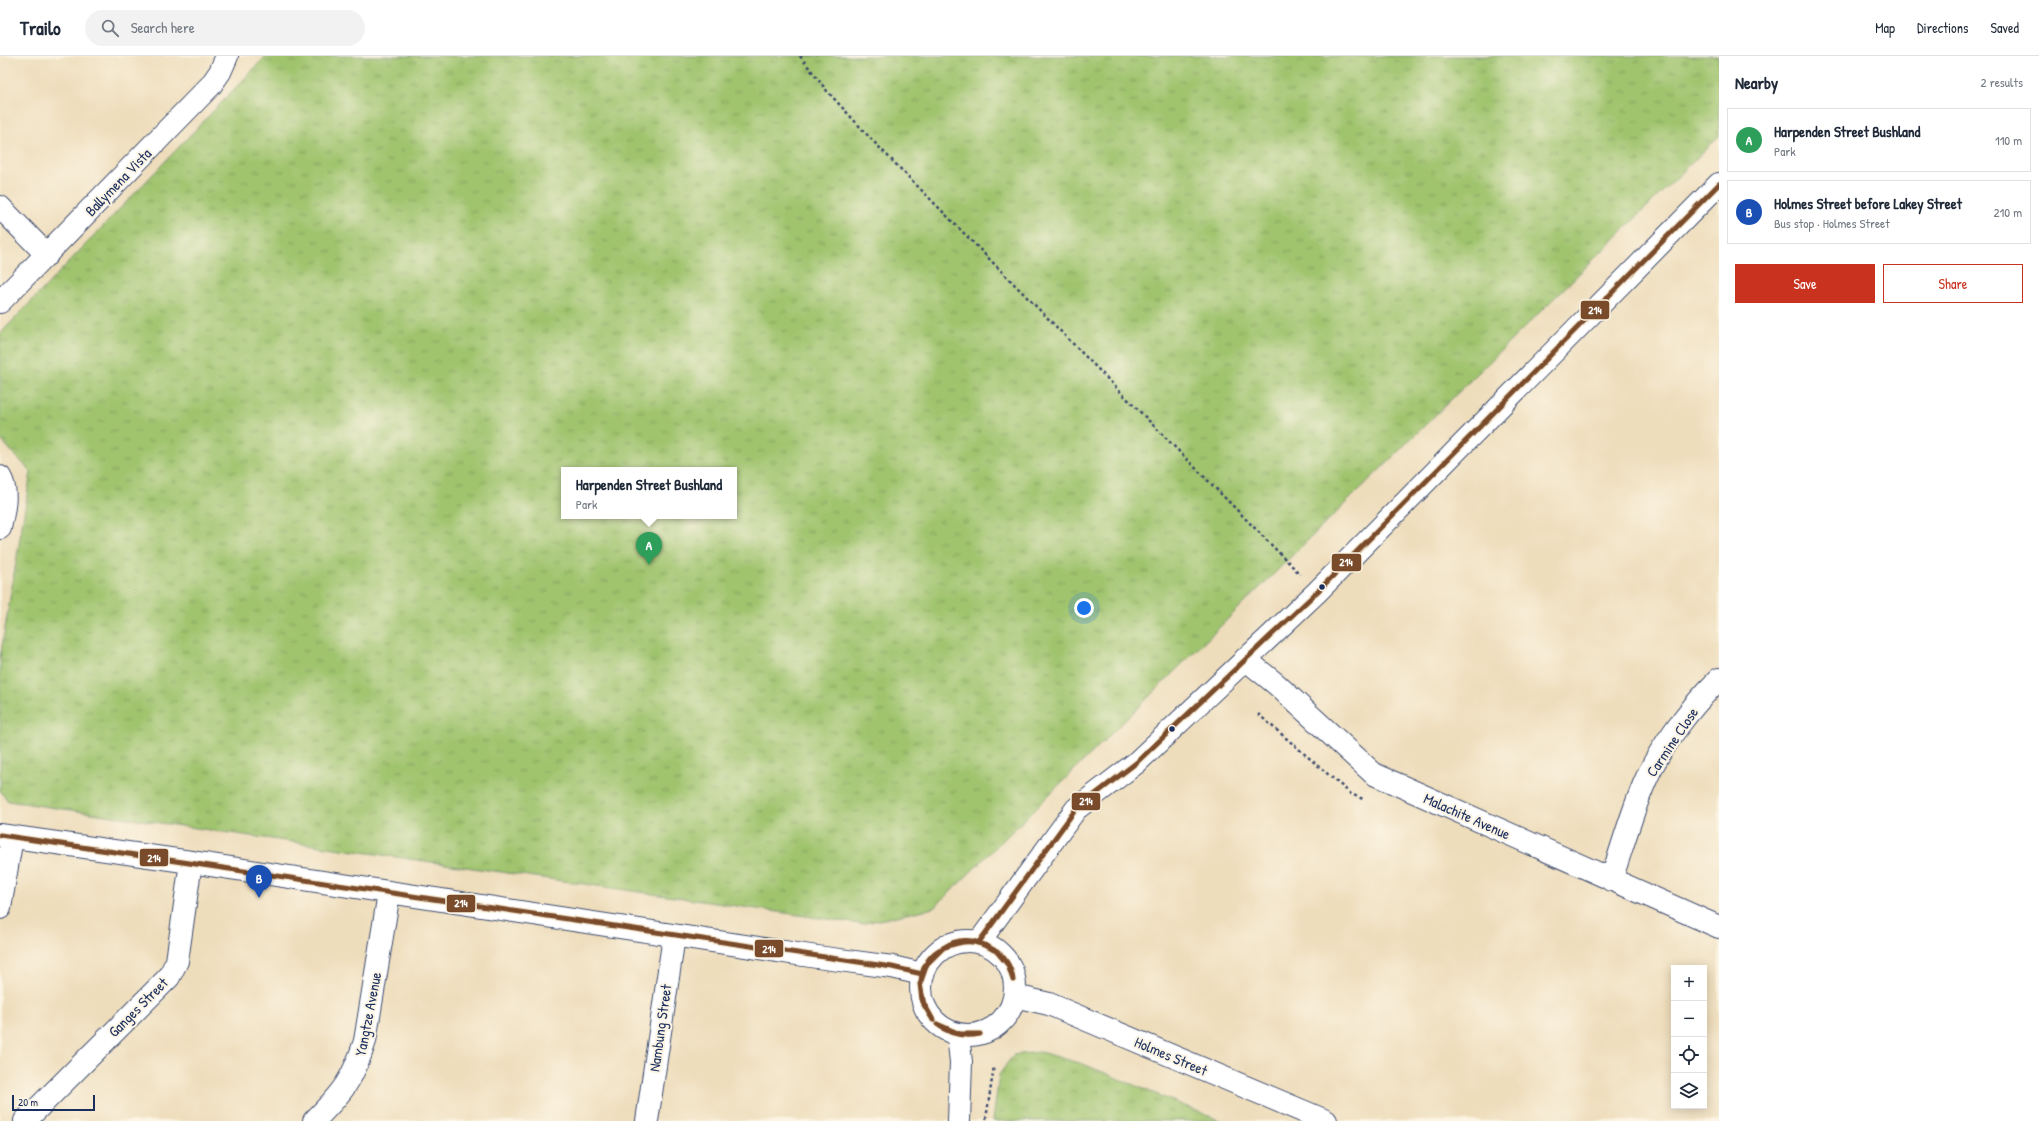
<!DOCTYPE html>
<html lang="en">
<head>
<meta charset="utf-8">
<style>
  :root { --surface:#fff; --page:#f2f2f3; --text:#1f2937; --muted:#747a83; --line:#e0e1e3; --accent:#c8321e }
  body { margin:0; font-family:"Patrick Hand",sans-serif; background:var(--page); color:var(--text) }
  .controls { position:absolute; right:12px; bottom:12px; display:grid; overflow:hidden; border-radius:0px; box-shadow:0 2px 10px #0003 }
  .controls button { width:36px; height:36px; display:grid; place-items:center; padding:0; border:0; border-bottom:1px solid var(--line); background:var(--surface); color:var(--text); font:20px sans-serif }
  .scale { position:absolute; left:12px; bottom:10px; width:83px; box-sizing:border-box; padding-left:4px; border:2px solid #1b2f5e; border-top:0; font-size:11px; line-height:14px; white-space:nowrap; color:#1b2f5e; -webkit-text-stroke:3px #fcf5e5; paint-order:stroke }
  .you { position:absolute; left:1084px; top:552px; width:14px; height:14px; margin:-10px; border:3px solid #fff; border-radius:50%; background:#1a73e8; box-shadow:0 0 0 6px #1a73e833 }
  .badge { display:grid; place-items:center; width:26px; height:26px; border-radius:50%; background:var(--accent); color:#fff; font-size:13px; font-weight:700 }
  .pin { position:absolute; translate:-50% -33px; filter:drop-shadow(0 1px 2px #0008) }
  .pin::after { content:''; position:absolute; top:21px; width:14px; height:12px; background:inherit; clip-path:polygon(0 0,100% 0,50% 100%) }
  .popup { position:absolute; left:561px; top:411px; width:176px; height:52px; box-sizing:border-box; display:grid; place-content:center; border-radius:0px; background:var(--surface); filter:drop-shadow(0 1px 3px #0005); font-size:13px; white-space:nowrap; color:var(--muted) }
  .popup b { font-size:15px; color:var(--text) }
  .popup::after { content:''; position:absolute; left:50%; top:100%; margin-left:-8px; border:8px solid transparent; border-top-color:var(--surface) }
  .list { margin:0; padding:0; list-style:none }
  h2 { display:flex; justify-content:space-between; align-items:center; height:52px; margin:0; padding:0 16px; font-size:17px }
  h2 small { font-size:13px; font-weight:400; color:var(--muted) }
  .list li { display:grid; grid-template-columns:26px 1fr auto; gap:12px; align-items:center; box-sizing:border-box; height:64px; margin:0 8px 8px; padding:0 8px; border:1px solid var(--line); border-radius:0px }
  .list b { display:block; font-size:15px; white-space:nowrap }
  .list p { margin:0; font-size:13px; white-space:nowrap; color:var(--muted) }
  .list em { font-size:13px; font-style:normal; color:var(--muted) }
  .actions { display:flex; gap:8px; padding:12px 16px }
  .actions a { flex:1; padding:9px 0; border:1px solid var(--accent); border-radius:0px; text-align:center; font-size:14px; color:var(--accent) }
  .actions .main { background:var(--accent); color:#fff }
  .icon { flex:none; width:22px; height:22px; fill:none; stroke:currentColor; stroke-width:2; stroke-linecap:round; stroke-linejoin:round }
  .map { position:relative; flex:none; width:1719px; height:1065px; overflow:hidden }
  header { display:flex; align-items:center; gap:24px; box-sizing:border-box; height:56px; padding:0 20px; background:var(--surface); border-bottom:1px solid var(--line) }
  header strong { font-size:19px }
  nav { display:flex; gap:22px; margin-inline-start:auto; font-size:14px }
  .search { width:280px; height:36px; background:var(--page); display:flex; align-items:center; gap:10px; box-sizing:border-box; padding:0 14px; border-radius:22px; color:var(--muted); font-size:15px }
  main { display:flex }
  aside { flex:1; background:var(--surface) }
  .map>svg:first-child { display:block }
</style>
</head>
<body>
<header>
<strong>Trailo</strong>
<div class="search"><svg class="icon" aria-label="search" viewBox="0 0 24 24"><circle cx="10" cy="10" r="6"/><path d="M15 15l6 6"/></svg>Search here</div>
<nav><a>Map</a><a>Directions</a><a>Saved</a></nav>
</header>
<main>
<div class="map">
<svg width="1719" height="1065" viewBox="0 0 1719 1065">
  <defs>
    <pattern id="park-tufts" width="24" height="20" patternUnits="userSpaceOnUse"><rect width="24" height="20" fill="#a0c46e"/><path d="M3 7l-1-3M5 7V3M7 7l1-3M15 17l-1-3M17 17v-4M19 17l1-3" fill="none" stroke="#82a05e"/></pattern>
  </defs>
  <rect width="100%" height="100%" fill="#fcf5e5"/>
  <filter id="ink" filterUnits="userSpaceOnUse"><feTurbulence type="fractalNoise" baseFrequency=".025" numOctaves="2"/><feDisplacementMap in="SourceGraphic" scale="8" xChannelSelector="R" yChannelSelector="G"/><feConvolveMatrix kernelMatrix="1 2 1 2 8 2 1 2 1" color-interpolation-filters="sRGB"/></filter>
  <filter id="wash" filterUnits="userSpaceOnUse"><feTurbulence type="fractalNoise" baseFrequency=".012" numOctaves="4" result="noise"/><feDisplacementMap in="SourceGraphic" scale="16" xChannelSelector="R" yChannelSelector="G"/><feGaussianBlur stdDeviation="0.9" result="paint"/><feColorMatrix in="noise" values="0 0 0 0 0 0 0 0 0 0 0 0 0 0 0 0 0 1.4 0 .05"/><feComposite in="paint" operator="in"/></filter>
  <g filter="url(#wash)">
    <rect width="100%" height="100%" fill="#edb"/>
    <path fill="url(#park-tufts)" stroke="#5e7a66" fill-rule="evenodd" d="M266,0H1719V80L934,852L861,868L8,745L0,735V602L31,416L0,383V278ZM564,414H734V460H564Z
      M1040,996L1083,1008L1221,1065H993L999,1019L1013,999Z"/>
  </g>
  <g filter="url(#ink)">
    <g fill="none" stroke-linecap="round" stroke-linejoin="round">
      <defs>
        <path id="minor" d="M0,151L47,199
          M0,246L211,29L220,16L227,0
          M0,421C9,435 3,457 0,472
          M1245,603L1276,628L1374,718L1719,871
          M1611,824C1622,792 1631,759 1644,728C1659,691 1691,651 1719,623
          M0,852L12,781
          M958,979L961,1006L959,1065
          M25,1065L169,921L177,905L191,806
          M314,1065C342,1037 353,1024 365,985L389,837
          M647,1065L674,880"/>
        <path id="tertiary" d="M979,886L1076,753L1136,707L1317,536L1719,128"/>
        <path id="secondary" d="M0,779L191,806L817,901L892,911L922,918
          M921 932a47 47 0 1 1 94 0a47 47 0 1 1-94 0Z
          M1015,940L1049,948L1326,1065"/>
      </defs>
      <use href="#minor" stroke="#3b496c" stroke-width="24"/>
      <use href="#tertiary" stroke="#3b496c" stroke-width="24"/>
      <use href="#secondary" stroke="#3b496c" stroke-width="24"/>
      <path stroke="#3b496c" stroke-width="2.5" stroke-dasharray="3 3" stroke-linecap="butt" d="M800,0L827,35L873,85L1300,518
        M1258,658L1351,738L1363,743
        M986,1063L994,1010"/>
      <use href="#minor" stroke="#fff" stroke-width="22"/>
      <use href="#tertiary" stroke="#fff" stroke-width="22"/>
      <use href="#secondary" stroke="#fff" stroke-width="22"/>
      <defs>
        <path id="bus-1" d="M0,779L892,911L922,918
          M979,886L1076,753L1136,707L1317,536L1719,128
          M943,892C960,880 978,884 994,894
          M943,892C964,884 974,883 994,894
          M997,896C1006,902 1012,913 1013,924
          M997,896L1008,909L1013,924
          M921,925C922,911 930,897 943,892
          M921,925L927,908L943,892
          M920,928L924,949L933,964
          M920,928L922,944L933,964
          M937,968L960,978H980
          M937,968C949,978 964,981 980,978"/>
      </defs>
      <use href="#bus-1" stroke="#fcf5e5" stroke-width="8"/>
      <use href="#bus-1" stroke="#7a4b2a" stroke-width="5"/>
    </g>
  </g>
  <g fill="#1b2f5e" stroke="#fcf5e5" stroke-width="1.5">
    <circle cx="1322" cy="531" r="3.5"/>
    <circle cx="1172" cy="673" r="3.5"/>
  </g>
  <g text-anchor="middle" dominant-baseline="central" stroke-width="4" stroke-linejoin="round" paint-order="stroke">
    <g font-size="15" fill="#1b2f5e" stroke="#fcf5e5">
      <text transform="translate(118 126) rotate(-46)">Ballymena Vista</text>
      <text transform="translate(1672 686) rotate(-56)">Carmine Close</text>
      <text transform="translate(1467 760) rotate(24)">Malachite Avenue</text>
      <text transform="translate(138 951) rotate(-45)">Ganges Street</text>
      <text transform="translate(368 958) rotate(-79)">Yangtze Avenue</text>
      <text transform="translate(660 972) rotate(-82)">Nambung Street</text>
      <text transform="translate(1171 1000) rotate(23)">Holmes Street</text>
    </g>
  </g>
  <g stroke="#fcf5e5" stroke-width="1.5">
    <rect x="1580" y="244" width="30" height="20" rx="4" fill="#7a4b2a"/>
    <rect x="1331" y="497" width="31" height="19" rx="4" fill="#7a4b2a"/>
    <rect x="1071" y="736" width="30" height="19" rx="4" fill="#7a4b2a"/>
    <rect x="139" y="792" width="30" height="19" rx="4" fill="#7a4b2a"/>
    <rect x="446" y="838" width="30" height="19" rx="4" fill="#7a4b2a"/>
    <rect x="754" y="883" width="30" height="19" rx="4" fill="#7a4b2a"/>
  </g>
  <g font-size="11" text-anchor="middle" font-weight="bold" fill="#fff">
    <text x="1595" y="258">214</text>
    <text x="1346" y="510">214</text>
    <text x="1086" y="749">214</text>
    <text x="154" y="806">214</text>
    <text x="461" y="851">214</text>
    <text x="769" y="897">214</text>
  </g>
</svg>
<div class="controls">
<button>+</button>
<button>−</button>
<button><svg class="icon" aria-label="locate" viewBox="0 0 24 24"><circle cx="12" cy="12" r="6"/><path d="M12 2v4M12 18v4M2 12h4M18 12h4"/></svg></button>
<button><svg class="icon" aria-label="layers" viewBox="0 0 24 24"><path d="M12 4l9 5-9 5-9-5zM3 14l9 5 9-5"/></svg></button>
</div>
<div class="scale">20 m</div>
<div class="you"></div>
<div class="pin badge" style="left:649px;top:509px;background:#2e9e5b">A</div>
<div class="popup"><b>Harpenden Street Bushland</b>Park</div>
<div class="pin badge" style="left:259px;top:842px;background:#1a4fb4">B</div>
</div>
<aside>
<h2>Nearby<small>2 results</small></h2>
<ul class="list">
<li><span class="badge" style="background:#2e9e5b">A</span><div><b>Harpenden Street Bushland</b><p>Park</p></div><em>110 m</em></li>
<li><span class="badge" style="background:#1a4fb4">B</span><div><b>Holmes Street before Lakey Street</b><p>Bus stop · Holmes Street</p></div><em>210 m</em></li>
</ul>
<div class="actions"><a class="main">Save</a><a>Share</a></div>
</aside>
</main>
</body>
</html>
